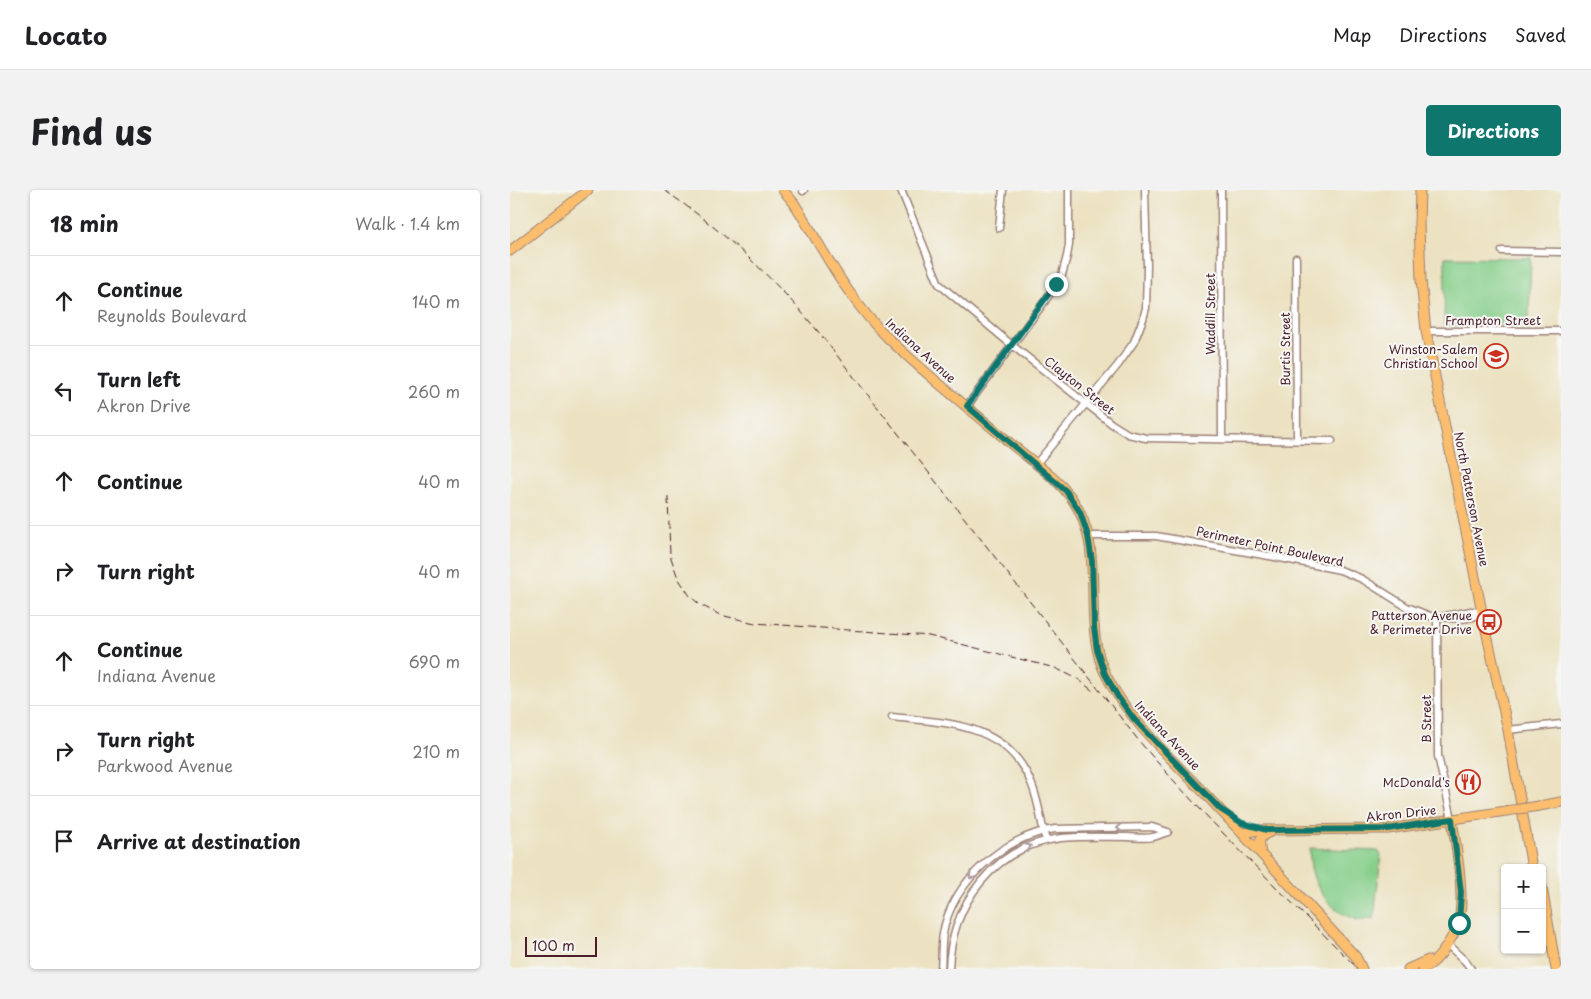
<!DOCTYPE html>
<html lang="en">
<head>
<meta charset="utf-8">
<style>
  :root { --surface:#fff; --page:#f2f2f2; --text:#202124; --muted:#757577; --line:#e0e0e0; --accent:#0f766e }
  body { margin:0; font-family:"Playpen Sans",sans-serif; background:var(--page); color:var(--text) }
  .controls { position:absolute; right:15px; bottom:15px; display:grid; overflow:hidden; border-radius:5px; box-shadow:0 1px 4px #0004 }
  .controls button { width:45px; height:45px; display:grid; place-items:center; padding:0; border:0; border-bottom:1px solid var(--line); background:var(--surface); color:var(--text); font:25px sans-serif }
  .scale { position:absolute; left:15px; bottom:12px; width:72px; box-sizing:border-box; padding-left:5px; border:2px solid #4a1f2b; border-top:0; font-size:14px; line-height:18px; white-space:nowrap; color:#4a1f2b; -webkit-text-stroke:4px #f6f6f2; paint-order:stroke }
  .stop { position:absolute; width:15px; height:15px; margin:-11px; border:4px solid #0f766e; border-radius:50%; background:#fff }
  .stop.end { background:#0f766e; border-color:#fff; box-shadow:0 1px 5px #0008 }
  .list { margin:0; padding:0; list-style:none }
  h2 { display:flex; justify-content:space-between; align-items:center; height:65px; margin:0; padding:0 20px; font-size:21px }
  h2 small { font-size:16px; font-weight:400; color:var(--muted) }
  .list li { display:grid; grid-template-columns:32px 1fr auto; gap:15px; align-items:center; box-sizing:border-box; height:90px; padding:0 20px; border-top:1px solid var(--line) }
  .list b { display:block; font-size:19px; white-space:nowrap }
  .list p { margin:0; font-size:16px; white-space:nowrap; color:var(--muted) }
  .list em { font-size:16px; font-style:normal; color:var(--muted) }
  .icon { flex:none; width:28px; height:28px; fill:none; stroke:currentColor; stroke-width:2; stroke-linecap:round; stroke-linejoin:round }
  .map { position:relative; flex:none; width:1051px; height:779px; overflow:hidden; border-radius:5px }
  header { display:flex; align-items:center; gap:30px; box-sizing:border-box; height:70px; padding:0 25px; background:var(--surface); border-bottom:1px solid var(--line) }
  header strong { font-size:24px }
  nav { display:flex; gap:28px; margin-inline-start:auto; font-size:18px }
  .intro { display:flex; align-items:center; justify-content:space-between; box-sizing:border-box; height:120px; padding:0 30px }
  h1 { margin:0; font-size:35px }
  .button { padding:12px 22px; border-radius:5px; background:var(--accent); color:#fff; font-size:18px; font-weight:700 }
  main { display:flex; gap:30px; padding:0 30px }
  aside { flex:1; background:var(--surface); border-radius:5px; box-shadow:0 1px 4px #0004 }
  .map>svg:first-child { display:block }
</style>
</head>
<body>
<header>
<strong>Locato</strong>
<nav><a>Map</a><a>Directions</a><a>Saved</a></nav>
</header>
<div class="intro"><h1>Find us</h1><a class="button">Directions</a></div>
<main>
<aside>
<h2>18 min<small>Walk · 1.4 km</small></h2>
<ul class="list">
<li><svg class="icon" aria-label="ahead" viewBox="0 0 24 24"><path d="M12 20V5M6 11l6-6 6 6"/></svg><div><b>Continue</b><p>Reynolds Boulevard</p></div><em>140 m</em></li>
<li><svg class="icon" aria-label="left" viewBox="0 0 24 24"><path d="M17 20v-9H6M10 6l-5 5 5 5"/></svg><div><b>Turn left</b><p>Akron Drive</p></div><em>260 m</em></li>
<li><svg class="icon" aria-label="ahead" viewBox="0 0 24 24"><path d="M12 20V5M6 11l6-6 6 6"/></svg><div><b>Continue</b></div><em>40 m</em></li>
<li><svg class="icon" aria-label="right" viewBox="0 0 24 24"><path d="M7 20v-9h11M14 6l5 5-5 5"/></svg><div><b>Turn right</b></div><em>40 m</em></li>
<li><svg class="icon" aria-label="ahead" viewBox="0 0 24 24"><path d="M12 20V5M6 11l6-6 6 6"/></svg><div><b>Continue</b><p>Indiana Avenue</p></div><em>690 m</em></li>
<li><svg class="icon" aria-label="right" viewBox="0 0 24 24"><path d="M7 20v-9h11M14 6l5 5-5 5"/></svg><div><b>Turn right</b><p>Parkwood Avenue</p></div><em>210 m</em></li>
<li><svg class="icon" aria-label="arrive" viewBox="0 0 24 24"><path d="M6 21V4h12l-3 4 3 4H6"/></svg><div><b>Arrive at destination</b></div></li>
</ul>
</aside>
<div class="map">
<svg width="1051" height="779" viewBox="0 0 1051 779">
  <rect width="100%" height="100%" fill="#f6f6f2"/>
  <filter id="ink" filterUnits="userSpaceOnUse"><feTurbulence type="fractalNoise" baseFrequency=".02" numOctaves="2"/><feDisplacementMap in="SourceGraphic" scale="10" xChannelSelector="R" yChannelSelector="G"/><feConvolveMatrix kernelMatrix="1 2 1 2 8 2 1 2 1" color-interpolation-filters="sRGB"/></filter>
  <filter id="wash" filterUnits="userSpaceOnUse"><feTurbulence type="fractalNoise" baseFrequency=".0096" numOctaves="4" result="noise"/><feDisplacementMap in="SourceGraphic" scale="20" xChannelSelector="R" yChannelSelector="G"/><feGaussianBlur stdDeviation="1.12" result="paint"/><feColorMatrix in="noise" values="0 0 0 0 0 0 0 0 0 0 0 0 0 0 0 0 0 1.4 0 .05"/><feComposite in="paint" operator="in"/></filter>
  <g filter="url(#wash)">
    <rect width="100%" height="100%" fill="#ece2c1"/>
    <path fill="#87cf8b" stroke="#68775b" d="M935,67L1021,68L1019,127L1010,134L934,135Z
      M800,658L868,661L871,665L864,728C859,729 853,731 848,730C817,722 797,689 800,658Z"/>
  </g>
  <g filter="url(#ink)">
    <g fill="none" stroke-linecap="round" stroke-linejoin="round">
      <defs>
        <path id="minor" d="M391,0L429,94L503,156L602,234L618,244L636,248L822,251
          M711,0L712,248
          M293,1L294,0
          M489,38L493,0
          M992,61L1051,62
          M786,68L787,249
          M916,141H1051
          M457,216L535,111L552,85L557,66L559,55V0
          M526,274L608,175L624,152L633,129L636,118L637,76L635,0
          M578,346H646L765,367L830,380L852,389L897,417L920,426L951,429L963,427L972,422
          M931,427L961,421L972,422
          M927,428L928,566L942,629
          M382,527C438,533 498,533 522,595C529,612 531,633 536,651
          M998,540L1051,534
          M938,755L955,771L961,779
          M431,779C432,768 431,755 433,744C441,693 494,646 545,639L642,637L658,642
          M439,779C441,714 484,656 551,648C573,646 595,647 617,647C625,647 635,649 643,647C648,646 653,643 658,642"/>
        <path id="major" d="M273,0L284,13C313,59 338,110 378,148C416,185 459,218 500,253C518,268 540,283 555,300C603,354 567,431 597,487C620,532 662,569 697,606C747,659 796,713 846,767L852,779
          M910,0L909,34L911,90L916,141L972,422L998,540L1022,678
          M0,61L78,0
          M1029,616L1051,612
          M732,643L749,640L878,639L996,621
          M751,663C748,649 749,647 762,641
          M1032,697L1046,779
          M898,779L918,770
          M913,779C924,774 931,765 937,755C941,748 946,742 948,734C956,707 946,658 942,629"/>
      </defs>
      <use href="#minor" stroke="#9b8076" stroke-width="9"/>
      <use href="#major" stroke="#9b8076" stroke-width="11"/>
      <use href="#minor" stroke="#fff" stroke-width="6"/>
      <use href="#major" stroke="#fbbe6e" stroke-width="9"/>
      <path stroke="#4a1f2b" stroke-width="1" stroke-dasharray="8 4" stroke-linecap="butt" d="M154,0C214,41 265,89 311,145L629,551C697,631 774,704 848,779
        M158,307L160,365L168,388L180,406L189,414L210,425L245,433L419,446L545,478L568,489L583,501"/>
      <defs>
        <path id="major-bridge" d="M996,621L1029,616"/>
      </defs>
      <use href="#major-bridge" stroke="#9b8076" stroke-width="11" stroke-linecap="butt"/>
      <use href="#major-bridge" stroke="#fbbe6e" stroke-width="9"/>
    </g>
    <defs><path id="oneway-chevron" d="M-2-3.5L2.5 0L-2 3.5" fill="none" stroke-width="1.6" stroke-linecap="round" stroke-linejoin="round" transform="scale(1.25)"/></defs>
    <g stroke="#ae9aa0">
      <use href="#oneway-chevron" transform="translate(610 638) rotate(179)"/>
      <use href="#oneway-chevron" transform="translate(518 657) rotate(-22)"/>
      <use href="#oneway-chevron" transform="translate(462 686) rotate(130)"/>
    </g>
  </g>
  <g fill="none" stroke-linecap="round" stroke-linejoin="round" filter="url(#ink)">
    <path stroke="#0f766e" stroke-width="6" d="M546,94L457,216L556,301L570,322L578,346L582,371L584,437L587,460L595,484L608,507L624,529L710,619L732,633L757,640L878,639L942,629L951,702L949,733"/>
  </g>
  <defs>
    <symbol id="school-ring" viewBox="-11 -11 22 22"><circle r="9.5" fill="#f6f6f2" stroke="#c8321e" stroke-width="1.5"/><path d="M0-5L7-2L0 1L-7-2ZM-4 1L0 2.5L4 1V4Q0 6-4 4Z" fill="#c8321e"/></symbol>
    <symbol id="bus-ring" viewBox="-11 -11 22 22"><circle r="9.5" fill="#f6f6f2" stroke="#c8321e" stroke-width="1.5"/><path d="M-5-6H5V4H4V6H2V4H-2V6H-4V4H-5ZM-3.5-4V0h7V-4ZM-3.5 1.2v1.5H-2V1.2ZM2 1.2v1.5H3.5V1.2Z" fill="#c8321e"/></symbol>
    <symbol id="restaurant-ring" viewBox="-11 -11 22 22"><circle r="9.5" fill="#f6f6f2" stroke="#c8321e" stroke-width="1.5"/><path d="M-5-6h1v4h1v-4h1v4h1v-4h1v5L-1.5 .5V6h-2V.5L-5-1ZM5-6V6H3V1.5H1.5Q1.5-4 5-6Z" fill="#c8321e"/></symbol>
  </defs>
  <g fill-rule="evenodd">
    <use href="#school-ring" x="972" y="152" width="28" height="28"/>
    <use href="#bus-ring" x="965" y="418" width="28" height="28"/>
    <use href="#restaurant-ring" x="944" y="578" width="28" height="28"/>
  </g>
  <g text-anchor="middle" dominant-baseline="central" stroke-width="4" stroke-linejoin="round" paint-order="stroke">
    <g font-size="12" fill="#4a1f2b" stroke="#f6f6f2">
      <text transform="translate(700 124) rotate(-90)">Waddill Street</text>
      <text x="983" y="130">Frampton Street</text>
      <text transform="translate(775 159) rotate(-90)">Burtis Street</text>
      <text transform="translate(411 160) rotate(42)">Indiana Avenue</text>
      <text transform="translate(570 195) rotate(38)">Clayton Street</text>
      <text transform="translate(962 309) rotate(79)">North Patterson Avenue</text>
      <text transform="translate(760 356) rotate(12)">Perimeter Point Boulevard</text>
      <text transform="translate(916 529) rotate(-90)">B Street</text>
      <text transform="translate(658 545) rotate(47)">Indiana Avenue</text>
      <text transform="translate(891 623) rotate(-6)">Akron Drive</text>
    </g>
    <g font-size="12" fill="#4a1f2b" stroke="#f6f6f2" text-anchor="end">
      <text x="968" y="159">Winston-Salem<tspan x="968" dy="14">Christian School</tspan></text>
      <text x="962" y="425">Patterson Avenue<tspan x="962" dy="14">&amp; Perimeter Drive</tspan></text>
      <text x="940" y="592">McDonald's</text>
    </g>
  </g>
</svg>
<div class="controls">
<button>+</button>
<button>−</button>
</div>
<div class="scale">100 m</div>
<div class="stop" style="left:949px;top:733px"></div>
<div class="stop end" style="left:546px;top:94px"></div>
</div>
</main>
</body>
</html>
